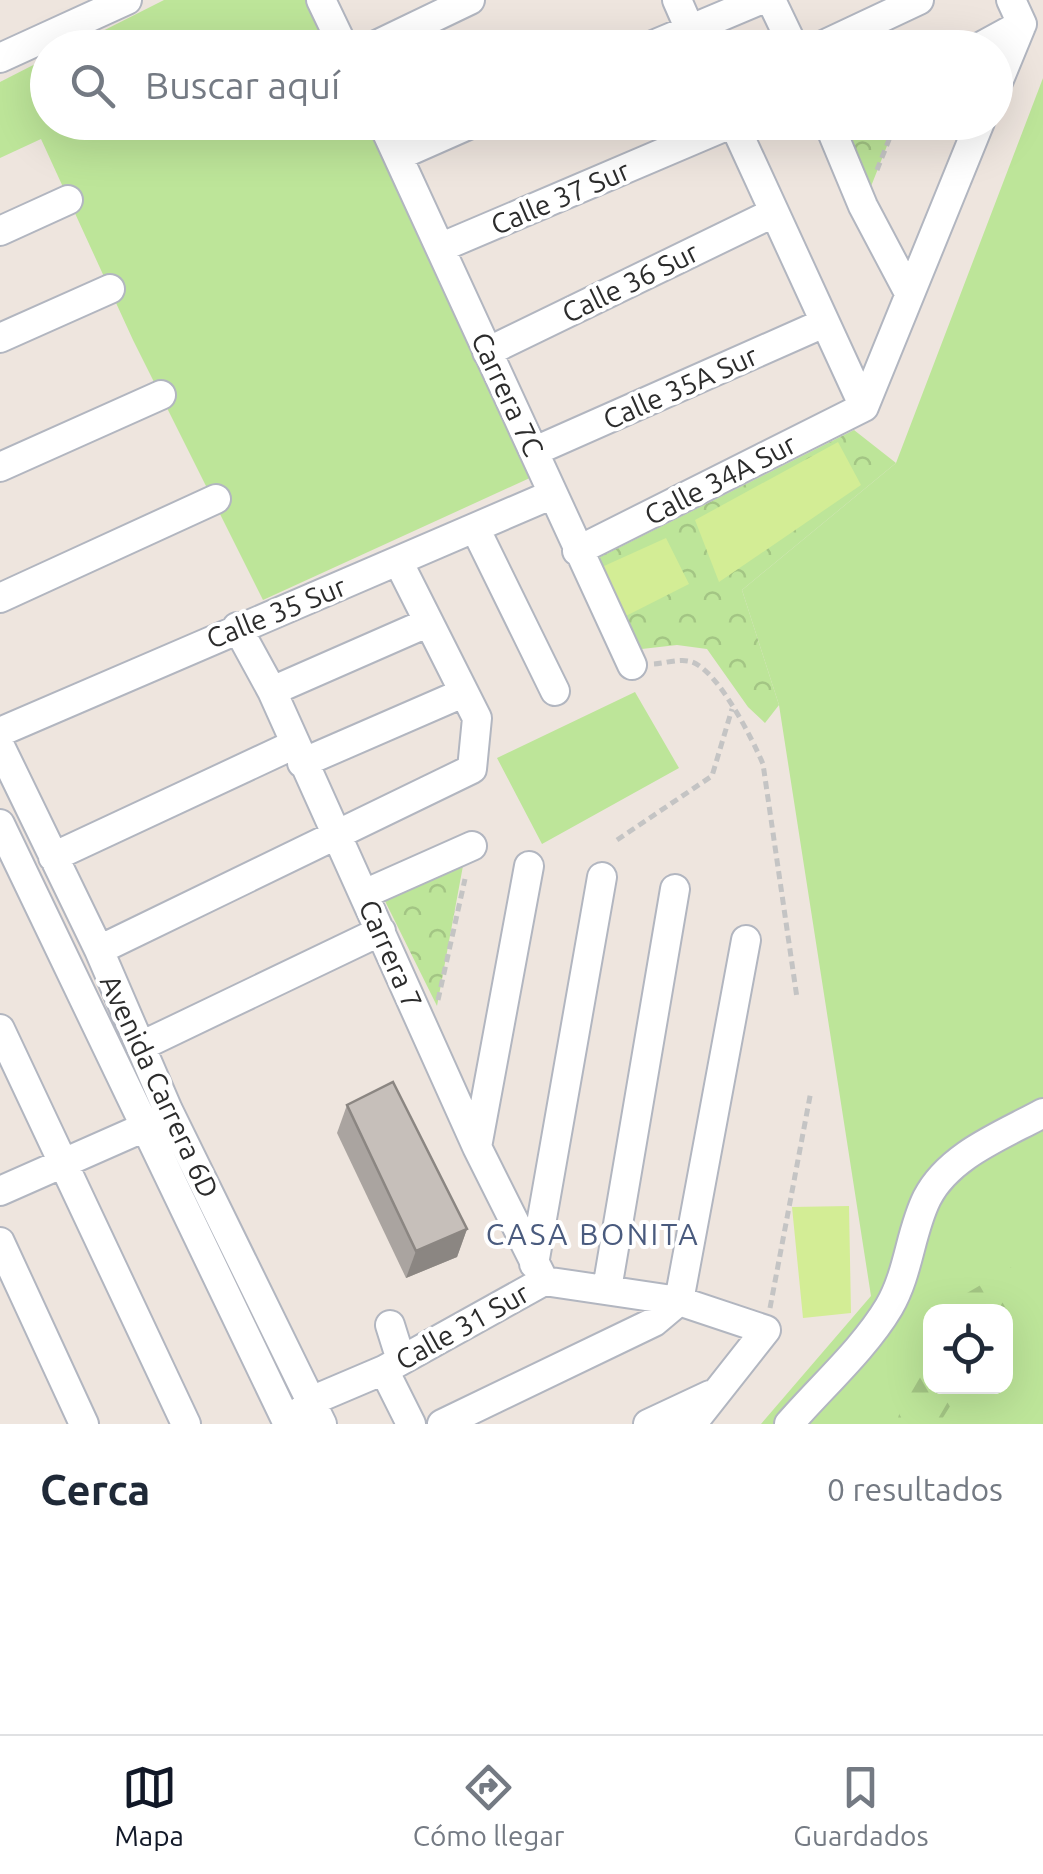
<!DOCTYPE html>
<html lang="es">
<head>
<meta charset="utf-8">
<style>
  :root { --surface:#fff; --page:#f2f2f3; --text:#1f2937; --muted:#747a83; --line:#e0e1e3; --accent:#111827 }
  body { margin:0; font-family:Ubuntu,sans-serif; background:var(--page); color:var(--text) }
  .controls { position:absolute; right:30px; bottom:30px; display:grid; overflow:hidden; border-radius:20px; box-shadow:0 10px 40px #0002 }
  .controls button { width:90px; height:90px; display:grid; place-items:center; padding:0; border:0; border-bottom:2px solid var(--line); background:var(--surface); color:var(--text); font:50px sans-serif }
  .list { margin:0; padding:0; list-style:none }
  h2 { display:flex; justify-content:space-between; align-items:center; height:130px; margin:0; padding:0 40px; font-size:42px }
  h2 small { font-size:32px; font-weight:400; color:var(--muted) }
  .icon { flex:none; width:55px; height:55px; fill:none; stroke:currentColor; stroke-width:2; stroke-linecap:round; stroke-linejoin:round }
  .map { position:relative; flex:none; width:1043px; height:1424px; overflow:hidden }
  .search { position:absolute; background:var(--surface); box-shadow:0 10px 40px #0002; left:30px; right:30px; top:30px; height:110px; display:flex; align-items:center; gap:25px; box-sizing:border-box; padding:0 35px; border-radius:55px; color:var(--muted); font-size:38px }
  .sheet { height:310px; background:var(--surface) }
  nav { display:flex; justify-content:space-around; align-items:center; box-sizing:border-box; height:140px; border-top:2px solid var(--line); background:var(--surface); font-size:28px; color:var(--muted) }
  nav a { display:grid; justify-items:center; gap:5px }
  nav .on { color:var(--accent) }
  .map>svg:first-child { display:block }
</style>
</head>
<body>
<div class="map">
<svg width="1043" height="1424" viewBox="0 0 1043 1424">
  <defs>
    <pattern id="forest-firs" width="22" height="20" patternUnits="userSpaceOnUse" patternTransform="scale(2.5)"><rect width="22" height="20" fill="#bde599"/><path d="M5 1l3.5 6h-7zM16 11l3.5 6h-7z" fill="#a3c584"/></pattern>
    <pattern id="park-crowns" width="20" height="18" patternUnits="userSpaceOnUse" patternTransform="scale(2.5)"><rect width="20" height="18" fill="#bde599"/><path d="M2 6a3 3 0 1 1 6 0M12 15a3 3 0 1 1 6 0" fill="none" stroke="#a3c584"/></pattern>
  </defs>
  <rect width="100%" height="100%" fill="#eee5de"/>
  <path fill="#bde599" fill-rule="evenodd" d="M164,0H311L334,48H69Z
    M47,58L48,122L368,123L532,477L263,600L133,340L41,139L0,158V82Z
    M1043,78V1424H761L871,1296L779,705L742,590L896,463ZM930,1312H1006V1386H930Z
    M635,692L679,768L542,844L497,758Z"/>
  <path fill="url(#forest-firs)" d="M1020,1262L1006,1339V1312L958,1311L967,1293Z
    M930,1356V1386L962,1387L939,1424H896L908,1387Z"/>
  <path fill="url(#park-crowns)" d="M849,123H896L868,194L841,126Z
    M854,430L896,463L742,590L779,705L765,723L748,707L707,649L677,645L633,650L594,560Z
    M465,855L437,1006L381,893Z"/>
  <path fill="#d3ed95" d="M838,442L861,485L719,582L695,520Z
    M666,538L689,584L620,619L593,571Z
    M849,1206L851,1313L803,1318L792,1207Z"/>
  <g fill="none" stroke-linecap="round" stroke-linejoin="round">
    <defs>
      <path id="minor" d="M321,0L344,48
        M677,0L698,48
        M771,0L794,48
        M1011,0L1022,24
        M370,48L470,0
        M646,48L760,0
        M817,48L919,0
        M978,48L1022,24
        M0,58L127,0
        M996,87L1022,24
        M382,122L632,665
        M733,122L864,407
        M828,122L863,206L909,293
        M398,156L475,122
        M0,231L68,200
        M442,247L733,123
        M0,338L110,289
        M487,352L773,213
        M864,407L980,122
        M535,451L824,323
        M0,467L161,395
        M475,528L555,691
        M577,551L864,407
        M0,598L216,499
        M237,627L272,691L477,1147L544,1281
        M272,691L427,623
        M0,732L553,494
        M0,746L99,950L168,1110L322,1424
        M302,763L463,693
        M0,824L288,1424
        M53,857L293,745
        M364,894L472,846
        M99,950L472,769L477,718L399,563
        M0,1029L186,1424
        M141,1046L381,931
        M477,1147L529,866
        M0,1191L145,1127
        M0,1242L84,1424
        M534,1264L602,877
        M607,1289L675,889
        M390,1325L401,1360
        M384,1370L411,1424
        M300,1412L311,1401L384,1370L544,1281L679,1301L766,1330L692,1424
        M442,1424L654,1322L679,1301L746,940
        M648,1424L710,1395
        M789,1424C821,1387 864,1349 889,1307C909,1273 910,1232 927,1198C949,1155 1003,1135 1043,1113"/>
    </defs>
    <use href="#minor" stroke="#b2b6c0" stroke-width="32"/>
    <path stroke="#c4c4c4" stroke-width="5" stroke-dasharray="8 5" stroke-linecap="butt" d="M877,170L896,122
      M654,664C666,663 681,658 692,662C718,671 752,738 763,764L797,998
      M617,840L712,776L732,709
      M438,1000L465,879
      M770,1308L811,1091"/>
    <use href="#minor" stroke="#fff" stroke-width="28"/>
  </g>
  <path fill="#aaa4a0" d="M347,1105L467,1229L457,1257L406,1278L337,1133Z"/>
  <path fill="#8b8682" d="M467,1229L457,1257L406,1278L416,1251Z"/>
  <path fill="#c6bfba" stroke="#8b8682" stroke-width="2.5" d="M393,1082L467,1229L416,1251L347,1105Z"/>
  <g text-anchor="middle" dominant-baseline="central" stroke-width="8" stroke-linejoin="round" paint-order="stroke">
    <g font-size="28" fill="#2c2c2c" stroke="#fff">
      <text transform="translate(560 197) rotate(-23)">Calle 37 Sur</text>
      <text transform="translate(630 282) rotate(-26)">Calle 36 Sur</text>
      <text transform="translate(680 387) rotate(-24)">Calle 35A Sur</text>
      <text transform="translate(508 394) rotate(65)">Carrera 7C</text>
      <text transform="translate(720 479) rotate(-27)">Calle 34A Sur</text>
      <text transform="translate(276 612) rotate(-22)">Calle 35 Sur</text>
      <text transform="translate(391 954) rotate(66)">Carrera 7</text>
      <text transform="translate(160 1086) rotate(65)">Avenida Carrera 6D</text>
      <text transform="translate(462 1326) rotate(-29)">Calle 31 Sur</text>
    </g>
    <g font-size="30" letter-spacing="2.5" fill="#4a5b7e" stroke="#fff">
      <text x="593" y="1234">CASA BONITA</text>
    </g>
  </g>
</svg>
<div class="controls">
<button><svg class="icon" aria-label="locate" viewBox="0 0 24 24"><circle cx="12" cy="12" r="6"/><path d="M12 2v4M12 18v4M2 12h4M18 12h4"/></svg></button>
</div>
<div class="search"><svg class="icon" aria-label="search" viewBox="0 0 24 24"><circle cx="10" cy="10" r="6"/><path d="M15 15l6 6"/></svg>Buscar aquí</div>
</div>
<section class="sheet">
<h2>Cerca<small>0 resultados</small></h2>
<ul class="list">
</ul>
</section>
<nav>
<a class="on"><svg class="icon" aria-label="map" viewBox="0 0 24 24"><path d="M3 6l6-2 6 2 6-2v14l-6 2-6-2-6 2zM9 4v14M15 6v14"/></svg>Mapa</a>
<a><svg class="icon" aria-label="directions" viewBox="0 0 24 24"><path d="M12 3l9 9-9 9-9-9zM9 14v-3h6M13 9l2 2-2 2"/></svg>Cómo llegar</a>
<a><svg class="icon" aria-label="saved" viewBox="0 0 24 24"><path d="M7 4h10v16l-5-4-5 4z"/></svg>Guardados</a>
</nav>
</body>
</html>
